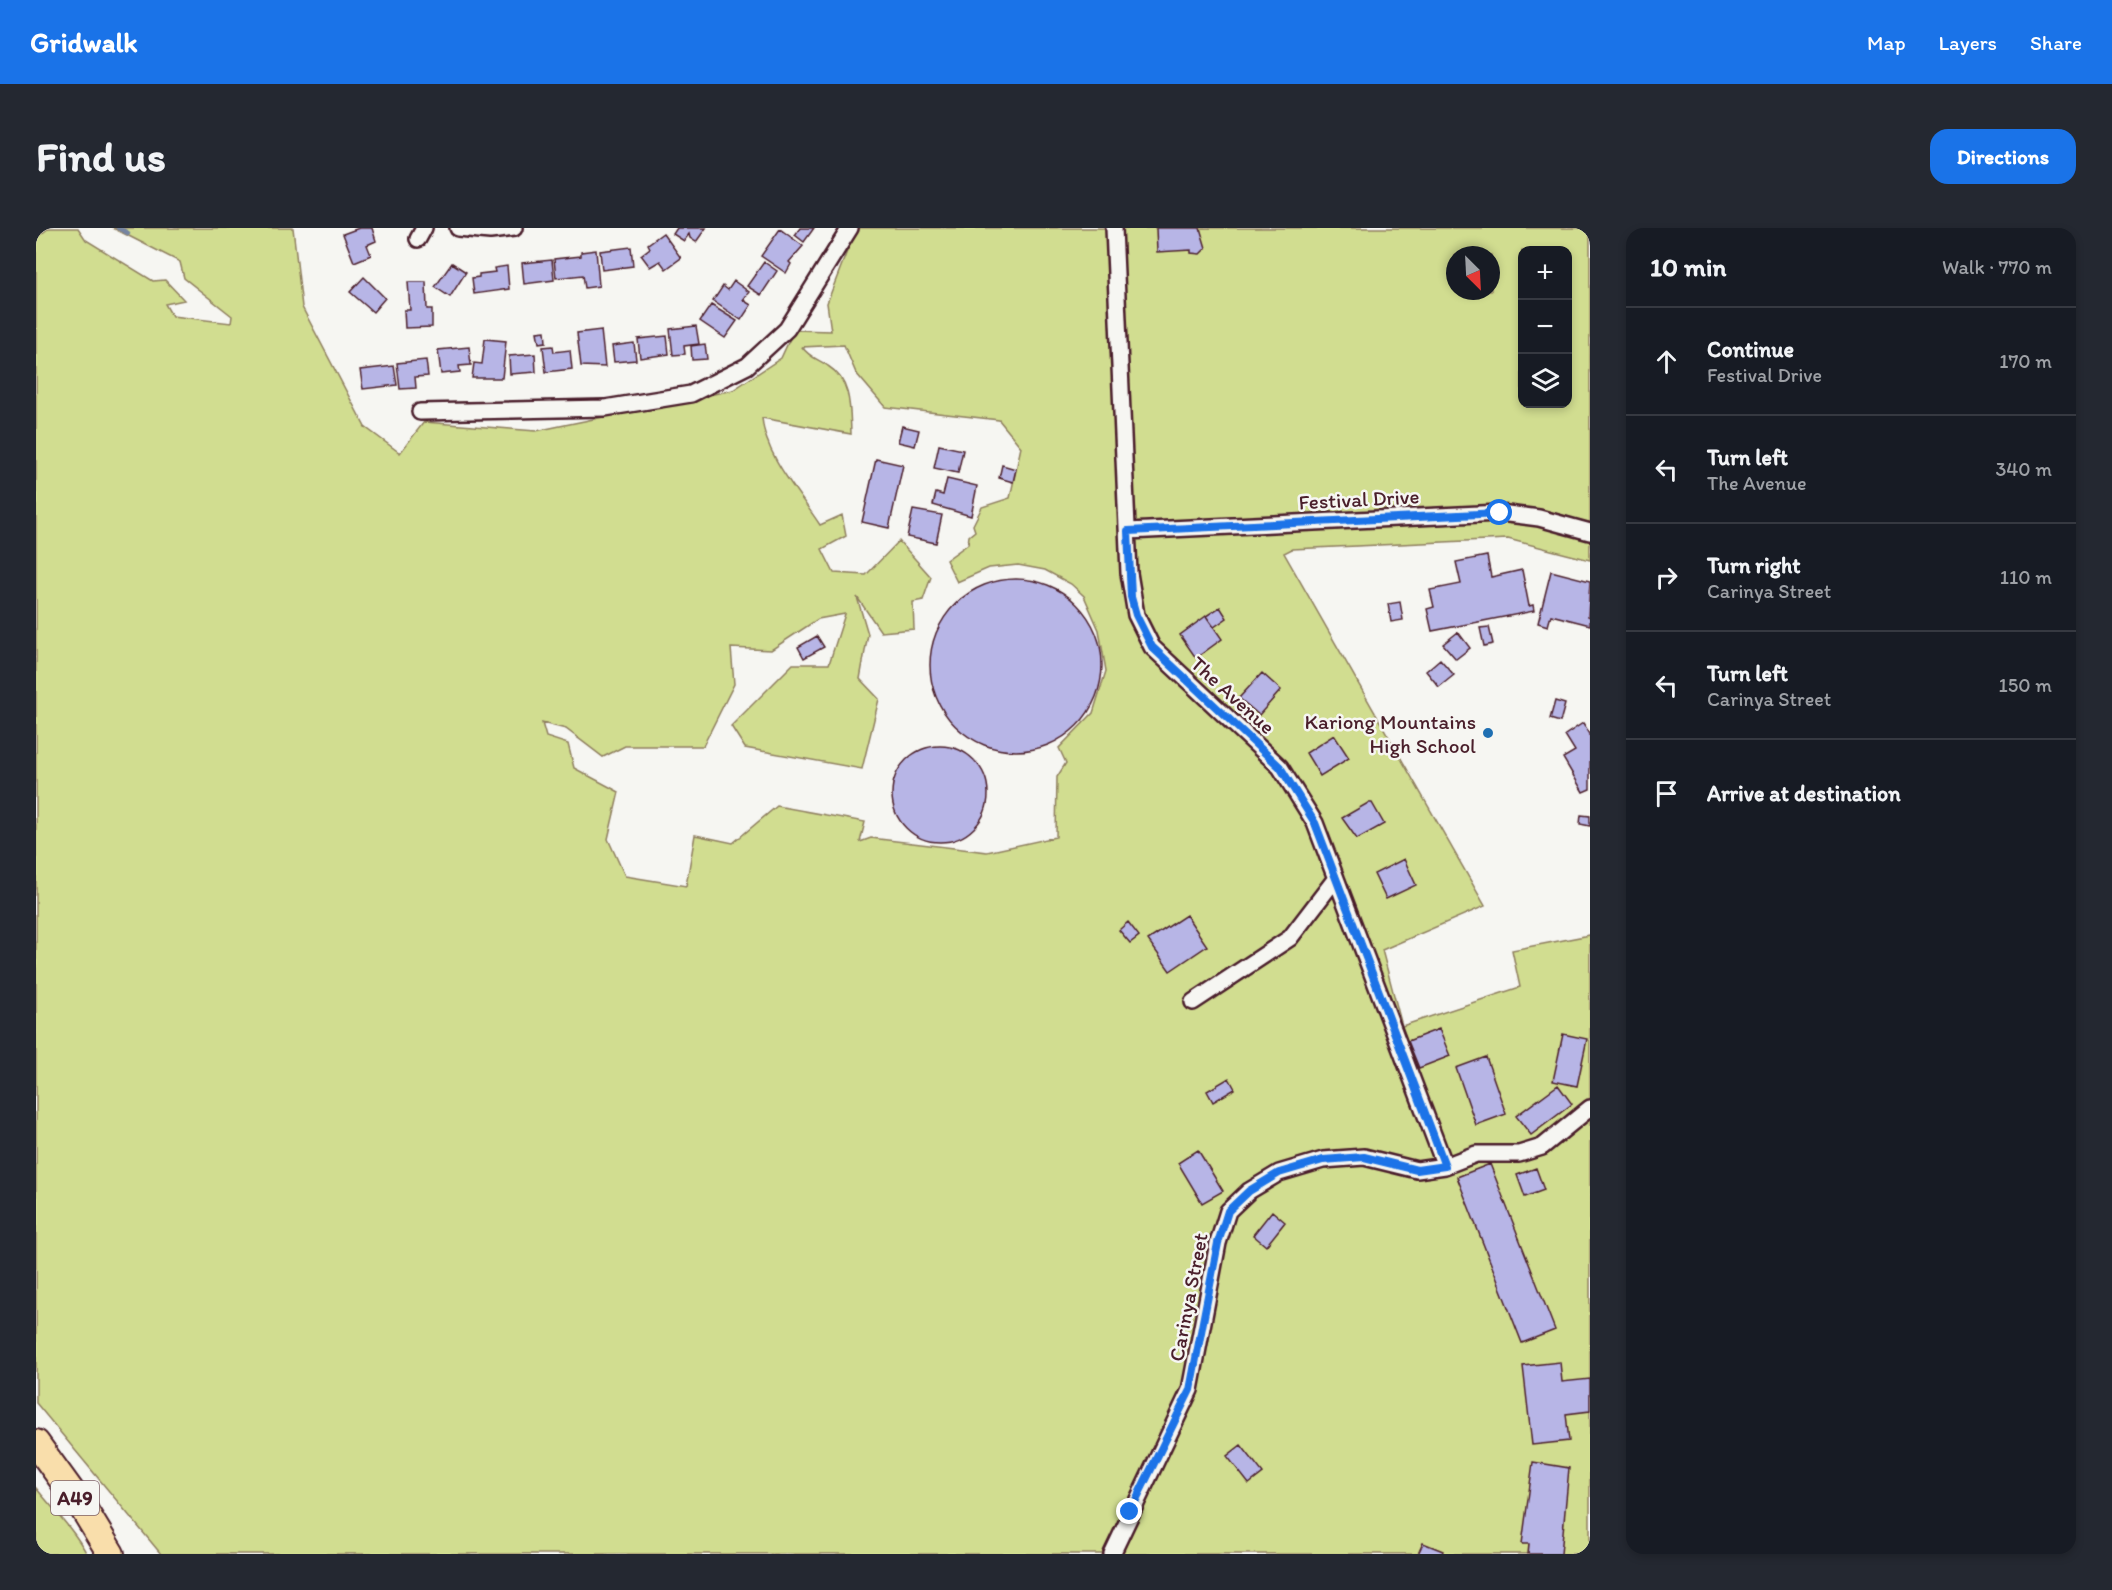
<!DOCTYPE html>
<html lang="en">
<head>
<meta charset="utf-8">
<style>
  :root { --surface:#171b24; --page:#242831; --text:#f1f3f6; --muted:#9ea1a6; --line:#363941; --accent:#1a73e8 }
  body { margin:0; font-family:Itim,sans-serif; background:var(--page); color:var(--text) }
  .controls { position:absolute; right:18px; top:18px; display:grid; overflow:hidden; border-radius:12px; box-shadow:0 3px 9px #0003 }
  .controls button { width:54px; height:54px; display:grid; place-items:center; padding:0; border:0; border-bottom:2px solid var(--line); background:var(--surface); color:var(--text); font:30px sans-serif }
  .compass { position:absolute; left:1410px; top:18px; width:54px; height:54px; border-radius:50%; background:var(--surface); box-shadow:0 3px 9px #0003; rotate:156deg }
  .stop { position:absolute; width:18px; height:18px; margin:-14px; border:4px solid #1a73e8; border-radius:50%; background:#fff }
  .stop.end { background:#1a73e8; border-color:#fff; box-shadow:0 2px 6px #0008 }
  .list { margin:0; padding:0; list-style:none }
  h2 { display:flex; justify-content:space-between; align-items:center; height:78px; margin:0; padding:0 24px; font-size:26px }
  h2 small { font-size:20px; font-weight:400; color:var(--muted) }
  .list li { display:grid; grid-template-columns:39px 1fr auto; gap:18px; align-items:center; box-sizing:border-box; height:108px; padding:0 24px; border-top:2px solid var(--line) }
  .list b { display:block; font-size:22px; white-space:nowrap }
  .list p { margin:0; font-size:20px; white-space:nowrap; color:var(--muted) }
  .list em { font-size:20px; font-style:normal; color:var(--muted) }
  .icon { flex:none; width:33px; height:33px; fill:none; stroke:currentColor; stroke-width:2; stroke-linecap:round; stroke-linejoin:round }
  .map { position:relative; flex:none; width:1554px; height:1326px; overflow:hidden; border-radius:18px }
  header { display:flex; align-items:center; gap:36px; box-sizing:border-box; height:84px; padding:0 30px; background:var(--accent); color:#fff }
  header strong { font-size:28px }
  nav { display:flex; gap:33px; margin-inline-start:auto; font-size:21px }
  .intro { display:flex; align-items:center; justify-content:space-between; box-sizing:border-box; height:144px; padding:0 36px }
  h1 { margin:0; font-size:42px }
  .button { padding:15px 27px; border-radius:18px; background:var(--accent); color:#fff; font-size:21px; font-weight:700 }
  main { display:flex; gap:36px; padding:0 36px }
  aside { flex:1; background:var(--surface); border-radius:18px; box-shadow:0 3px 9px #0003 }
  .map>svg:first-child { display:block }
</style>
</head>
<body>
<header>
<strong>Gridwalk</strong>
<nav><a>Map</a><a>Layers</a><a>Share</a></nav>
</header>
<div class="intro"><h1>Find us</h1><a class="button">Directions</a></div>
<main>
<div class="map">
<svg width="1554" height="1326" viewBox="0 0 1554 1326">
  <rect width="100%" height="100%" fill="#f6f6f2"/>
  <filter id="ink" filterUnits="userSpaceOnUse"><feTurbulence type="fractalNoise" baseFrequency=".0167" numOctaves="2"/><feDisplacementMap in="SourceGraphic" scale="12" xChannelSelector="R" yChannelSelector="G"/><feConvolveMatrix kernelMatrix="1 2 1 2 8 2 1 2 1" color-interpolation-filters="sRGB"/></filter>
  <g filter="url(#ink)">
    <path fill="#d1dd90" stroke="#8e7e5e" stroke-width="1.5" fill-rule="evenodd" d="M13,0H42L50,12L117,53L129,52L148,72L129,76L136,88L195,95L196,88L148,50L144,34L77,0H257L266,79L329,199L364,225L388,194L500,203L697,162L745,130L758,102L795,103L791,75L820,0H1554V332L1472,311L1256,321L1248,325L1449,678L1346,722L1366,798L1484,759L1476,722L1554,707V1326H125L0,1175V10ZM1486,22H1532V176H1486ZM1419,27H1455V63H1419ZM808,117L820,145L849,179L963,192L985,219L974,270L946,279L937,297L939,303L933,308L932,316L910,332L921,354L953,340L982,337L1009,342L1035,356L1048,368L1063,402L1070,443L1057,485L1023,520L1030,535L1021,549L1020,609L951,624L835,610L824,614L829,594L741,578L697,615L659,607L650,658L589,648L572,611L583,564L538,540L532,516L510,509L506,495L530,501L567,529L589,518H667L698,456L695,420L735,422L782,391L809,386L793,436H757L695,498L709,520L826,541L843,471L824,451L832,406L821,369L845,404L878,401L877,374L887,372L895,349L863,313L830,347L798,345L786,321L810,308L806,287L784,297C764,266 729,228 726,190L815,206C814,181 816,153 792,138C782,131 774,130 766,119Z
      M0,1260C18,1282 37,1301 51,1326H0Z"/>
    <g fill="none" stroke-linecap="round" stroke-linejoin="round">
      <path stroke="#7584a1" stroke-width="4.5" d="M82,0L92,5"/>
    </g>
    <path fill="#b7b5e6" stroke="#4a1f2b" stroke-width="1.5" d="M323,0H336L340,13L331,17L335,27L318,34L307,6Z
      M641,0H670L660,14L654,10L653,6L648,13L637,6Z
      M764,0H778L768,14L759,7Z
      M1120,0H1164L1170,20L1164,26L1155,25V22L1121,24Z
      M744,1L767,18L753,34L755,36L750,45L725,28Z
      M627,5L645,30L630,41L624,33L614,39L605,27L614,20L612,16Z
      M595,19L597,38L566,42L564,23Z
      M560,22L563,58L549,60L547,47L520,50L518,31L545,28V24Z
      M516,32L518,52L488,56L486,35Z
      M728,34L741,43L725,67L711,58Z
      M416,35L430,44L414,69L399,59Z
      M471,38L473,61L438,66L436,50L443,49V46L459,44L458,40Z
      M328,49L349,70L337,84L314,64Z
      M698,53L713,64L707,72L715,77L705,92L677,73L687,58L692,62Z
      M372,54H390L391,81H396V99L369,100L368,82H374Z
      M675,77L701,93L689,110L664,93Z
      M660,98L663,116L648,118L649,126L637,127L634,101Z
      M565,102L569,139L545,138L541,105Z
      M509,103L510,114L503,115L501,104Z
      M631,108L633,126L604,130L602,111Z
      M449,111L470,113L466,150H436L438,135L446,136Z
      M598,115L600,132L578,134L576,118Z
      M669,116L671,131L656,132L655,118Z
      M517,118L518,124L534,122L536,141L510,144L507,119Z
      M433,119L435,137L423,138L424,144L405,146L402,122Z
      M499,126L500,144L474,146L473,128Z
      M390,132L392,148L379,149L380,160L364,161L361,135Z
      M358,138L361,157L327,161L324,142Z
      M866,198L883,202L879,218L862,214Z
      M903,217L927,222L922,245L898,240Z
      M840,231L867,237L853,300L826,294Z
      M966,237L980,241L977,254L963,250Z
      M911,251L941,258L935,288L897,277L900,265L907,267Z
      M877,282L906,287L900,315L871,309Z
      M1451,328L1455,349L1486,342L1493,378L1497,377L1498,383L1396,403L1391,381L1398,379L1394,362L1425,356L1420,334Z
      M1515,343L1554,353L1552,388L1554,389V397L1515,387L1512,398L1502,395Z
      M894 437a86 86 0 1 1 172 0a86 86 0 1 1-172 0Z
      M1364,374L1367,392L1355,394L1352,376Z
      M1184,379L1191,390L1178,399L1170,388Z
      M1170,388L1186,411L1160,430L1144,407Z
      M1453,399L1457,416L1448,418L1444,400Z
      M1422,404L1434,420L1420,431L1407,416Z
      M781,408L788,419L768,430L762,419Z
      M1404,431L1418,447L1403,459L1390,443Z
      M1226,445L1245,462L1223,487L1203,470Z
      M1519,473L1529,476L1524,494L1514,491Z
      M1547,495L1554,506V561L1547,564L1527,530L1539,523L1529,507Z
      M1298,507L1313,530L1284,548L1270,525Z
      M856 566a48 48 0 1 1 96 0a48 48 0 1 1-96 0Z
      M1332,575H1336L1348,596L1321,611L1306,590Z
      M1545,587L1554,588V598L1544,596Z
      M1368,631L1380,657L1350,671L1338,646Z
      M1150,687L1171,718L1134,743L1112,712Z
      M1092,694L1103,708L1094,715L1083,702Z
      M1403,801L1414,828L1383,840L1372,813Z
      M1527,806L1551,811L1541,858L1517,853Z
      M1450,829L1470,886L1440,897L1420,840Z
      M1193,850L1199,861L1177,874L1171,863Z
      M1522,857L1536,876L1495,907L1480,888Z
      M1162,922L1187,963L1166,975L1142,935Z
      M1454,936L1519,1102L1486,1115L1421,949Z
      M1500,940L1508,962L1489,969L1481,947Z
      M1236,983L1249,994L1230,1018L1217,1007Z
      M1524,1134L1526,1154L1554,1151V1183L1530,1186L1533,1213L1496,1217L1487,1138Z
      M1205,1217L1227,1245L1213,1256L1191,1228Z
      M1497,1234L1533,1240L1525,1326H1492L1493,1316H1486Z
      M1387,1315L1407,1323L1406,1326H1382Z"/>
    <g fill="none" stroke-linecap="round" stroke-linejoin="round">
      <defs>
        <path id="minor" d="M422,0L454,3L478,0
          M1078,0L1093,345L1100,387L1116,419L1244,539L1279,595L1409,938
          M382,11L388,0
          M384,184L569,180L655,166L711,138L751,101L814,0
          M1092,303L1464,285L1503,290L1554,304
          M1157,774L1254,710L1300,650
          M1076,1326L1154,1162L1182,1015L1192,983L1213,963L1243,945L1287,932L1328,929L1381,942L1409,938L1440,926H1483L1506,919L1554,880"/>
        <path id="trunk" d="M0,1215L47,1280L75,1326"/>
      </defs>
      <use href="#minor" stroke="#4a1f2b" stroke-width="20"/>
      <use href="#trunk" stroke="#4a1f2b" stroke-width="30"/>
      <use href="#minor" stroke="#f6f6f2" stroke-width="15"/>
      <use href="#trunk" stroke="#f9deab" stroke-width="26"/>
    </g>
  </g>
  <g fill="none" stroke-linecap="round" stroke-linejoin="round" filter="url(#ink)">
    <path stroke="#1a73e8" stroke-width="8" d="M1094,1284L1154,1162L1182,1015L1192,983L1213,963L1243,945L1287,932L1328,929L1381,942L1409,938L1279,595L1244,539L1116,419L1100,387L1095,369L1092,303L1464,285"/>
  </g>
  <circle fill="#1f6fb2" stroke="#f6f6f2" stroke-width="2" cx="1452" cy="505" r="6"/>
  <g text-anchor="middle" dominant-baseline="central" stroke-width="5" stroke-linejoin="round" paint-order="stroke">
    <rect fill="#f6f6f2" stroke="#7e6067" stroke-width="1.5" x="15" y="1253" width="48" height="34" rx="4.5"/>
    <g font-size="20" font-weight="bold" fill="#4a1f2b">
      <text x="39" y="1270">A49</text>
    </g>
    <g font-size="21" fill="#4a1f2b" stroke="#f6f6f2">
      <text transform="translate(1323 271) rotate(-3)">Festival Drive</text>
      <text transform="translate(1197 467) rotate(42)">The Avenue</text>
      <text transform="translate(1152 1069) rotate(-79)">Carinya Street</text>
    </g>
    <g font-size="21" fill="#4a1f2b" stroke="#f6f6f2" text-anchor="end">
      <text x="1440" y="493">Kariong Mountains<tspan x="1440" dy="24">High School</tspan></text>
    </g>
  </g>
</svg>
<div class="controls">
<button>+</button>
<button>−</button>
<button><svg class="icon" aria-label="layers" viewBox="0 0 24 24"><path d="M12 4l9 5-9 5-9-5zM3 14l9 5 9-5"/></svg></button>
</div>
<svg class="compass" viewBox="-18 -18 36 36"><path d="M0-13l5 13h-10z" fill="#e53935"/><path d="M0 13l5-13h-10z" fill="#9ea1a6"/></svg>
<div class="stop" style="left:1464px;top:285px"></div>
<div class="stop end" style="left:1094px;top:1284px"></div>
</div>
<aside>
<h2>10 min<small>Walk · 770 m</small></h2>
<ul class="list">
<li><svg class="icon" aria-label="ahead" viewBox="0 0 24 24"><path d="M12 20V5M6 11l6-6 6 6"/></svg><div><b>Continue</b><p>Festival Drive</p></div><em>170 m</em></li>
<li><svg class="icon" aria-label="left" viewBox="0 0 24 24"><path d="M17 20v-9H6M10 6l-5 5 5 5"/></svg><div><b>Turn left</b><p>The Avenue</p></div><em>340 m</em></li>
<li><svg class="icon" aria-label="right" viewBox="0 0 24 24"><path d="M7 20v-9h11M14 6l5 5-5 5"/></svg><div><b>Turn right</b><p>Carinya Street</p></div><em>110 m</em></li>
<li><svg class="icon" aria-label="left" viewBox="0 0 24 24"><path d="M17 20v-9H6M10 6l-5 5 5 5"/></svg><div><b>Turn left</b><p>Carinya Street</p></div><em>150 m</em></li>
<li><svg class="icon" aria-label="arrive" viewBox="0 0 24 24"><path d="M6 21V4h12l-3 4 3 4H6"/></svg><div><b>Arrive at destination</b></div></li>
</ul>
</aside>
</main>
</body>
</html>
